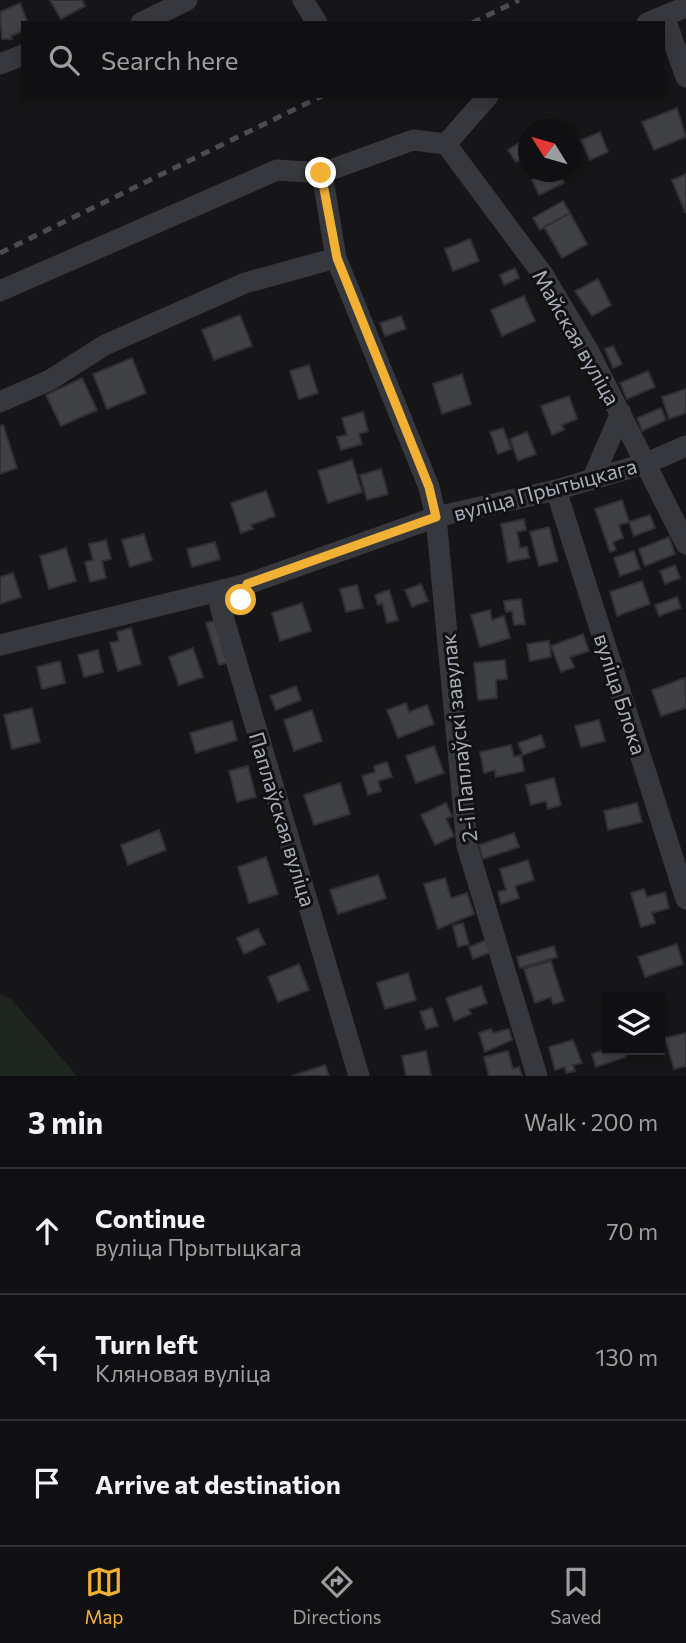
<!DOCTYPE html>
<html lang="en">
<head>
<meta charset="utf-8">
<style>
  :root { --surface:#101012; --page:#1e1e20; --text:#f1f3f6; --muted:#9c9d9f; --line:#303032; --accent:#f2b134 }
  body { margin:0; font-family:Commissioner,sans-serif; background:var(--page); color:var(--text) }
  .controls { position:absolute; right:21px; bottom:21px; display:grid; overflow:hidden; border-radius:0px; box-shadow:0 4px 10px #0003 }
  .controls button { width:63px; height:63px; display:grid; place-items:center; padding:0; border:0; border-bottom:2px solid var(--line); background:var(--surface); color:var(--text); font:35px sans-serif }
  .compass { position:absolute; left:518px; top:119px; width:63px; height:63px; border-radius:50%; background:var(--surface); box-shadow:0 4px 10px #0003; rotate:307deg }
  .stop { position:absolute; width:21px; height:21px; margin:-16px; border:5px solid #f2b134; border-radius:50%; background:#fff }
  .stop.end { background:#f2b134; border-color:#fff; box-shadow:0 2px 7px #0008 }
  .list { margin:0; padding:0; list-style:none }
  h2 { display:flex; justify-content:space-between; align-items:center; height:91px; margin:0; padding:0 28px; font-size:30px }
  h2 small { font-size:23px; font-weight:400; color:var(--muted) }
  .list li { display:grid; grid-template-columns:46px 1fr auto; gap:21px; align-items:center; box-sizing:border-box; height:126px; padding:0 28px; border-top:2px solid var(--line) }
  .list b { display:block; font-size:26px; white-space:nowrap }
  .list p { margin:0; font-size:23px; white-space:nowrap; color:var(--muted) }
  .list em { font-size:23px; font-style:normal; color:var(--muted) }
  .icon { flex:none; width:38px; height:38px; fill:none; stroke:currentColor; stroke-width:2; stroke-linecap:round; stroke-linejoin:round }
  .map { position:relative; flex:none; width:686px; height:1076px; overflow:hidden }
  .search { position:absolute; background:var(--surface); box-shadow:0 4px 10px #0003; left:21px; right:21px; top:21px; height:77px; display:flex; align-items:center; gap:18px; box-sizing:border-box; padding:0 24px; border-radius:0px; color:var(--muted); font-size:26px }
  .sheet { height:469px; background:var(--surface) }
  nav { display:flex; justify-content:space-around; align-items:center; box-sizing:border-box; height:98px; border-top:2px solid var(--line); background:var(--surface); font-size:19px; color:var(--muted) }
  nav a { display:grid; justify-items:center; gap:4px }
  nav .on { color:var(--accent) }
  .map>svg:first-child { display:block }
</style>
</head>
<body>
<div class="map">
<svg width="686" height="1076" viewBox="0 0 686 1076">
  <rect width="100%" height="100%" fill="#161618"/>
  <path fill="#1e261f" d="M0,994L12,1000L77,1076H0Z"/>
  <path fill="#404145" stroke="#303034" stroke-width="2" d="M50,0H82L85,6L61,19Z
    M20,3L28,23H23V31L11,36L12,39H2L0,12Z
    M677,108L686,137L654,150L642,122Z
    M600,132L608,152L590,160L581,140Z
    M528,137V154L516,162L508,150Z
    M551,172H559L564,183L539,195L532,180Z
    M686,174V211L685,212L672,180Z
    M563,201L570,213L540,230L533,218Z
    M570,213L587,244L562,258L544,227Z
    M470,239L479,261L453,271L445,249Z
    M515,268L519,278L504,285L500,275Z
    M598,279L611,305L592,316L575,291Z
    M524,296L535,321L502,336L491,310Z
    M240,315L252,346L214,360L202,330Z
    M401,316L406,329L385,336L380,323Z
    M613,346L622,364L613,368L605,349Z
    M132,358L146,393L107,409L93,374Z
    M309,365L318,393L299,399L290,371Z
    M648,371L655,387L627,399L620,383Z
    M462,374L471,404L442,414L433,384Z
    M82,378L97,410L61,426L46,395Z
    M686,389V413L669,419L662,397Z
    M569,396L577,419L562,425L564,430L552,435L541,406Z
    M661,408L666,420L642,431L637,418Z
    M363,412L368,431L359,434L362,444L341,450L337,437L347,435L342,418Z
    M3,425L17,468L0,474V426Z
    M503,428L511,449L498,454L490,432Z
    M527,432L536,454L518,461L510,439Z
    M352,460L362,492L328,503L318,471Z
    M381,469L388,494L367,500L360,475Z
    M266,491L275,516L251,525L253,529L241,533L231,503Z
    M622,500L629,522L619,525L623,538L613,542L616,550L610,552L595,509Z
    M650,515L655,528L634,536L629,522Z
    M524,519L526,530L517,532L520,548L527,547L529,558L508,562L501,524Z
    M549,527L558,561L539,566L530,532Z
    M144,534L152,560L130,567L122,540Z
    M669,537L675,554L645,566L639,549Z
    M106,540L111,559L102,561L106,578L90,582L85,562L93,560L89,544Z
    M215,542L220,559L192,567L187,549Z
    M66,548L76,581L49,589L40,556Z
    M634,551L640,569L620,576L614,558Z
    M675,565L680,578L665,584L660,571Z
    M13,573L21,597L0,604V577Z
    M642,581L650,604L617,616L610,592Z
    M421,584L428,601L412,607L405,590Z
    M357,585L363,608L346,612L340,589Z
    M389,590L398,620L387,623L382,603L378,605L375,595Z
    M677,597L681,608L659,616L655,605Z
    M521,599L525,624L514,625L512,611L506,612L504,601Z
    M302,603L311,631L280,641L272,613Z
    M490,610L492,620L504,616L510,638L480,647L471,615Z
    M217,620L230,662L219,665L206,623Z
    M131,628L141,664L118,671L110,643L119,641L117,632Z
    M583,634L589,651L570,657L574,667L561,672L551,646Z
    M549,641L551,657L530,661L527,644Z
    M193,648L203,677L179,685L169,657Z
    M98,650L103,672L84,677L78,655Z
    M505,660L507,679L496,680L497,698L478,700L474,663Z
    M60,661L65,683L42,689L37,667Z
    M685,678L686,708L661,716L652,690Z
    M296,686L301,700L276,710L270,696Z
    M406,703L409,712L427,705L434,724L398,738L387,710Z
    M32,708L40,742L12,749L4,715Z
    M312,710L322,741L294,751L284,720Z
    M599,720L605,741L581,747L575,726Z
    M232,721L237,740L196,753L190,733Z
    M541,735L545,747L523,755L518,743Z
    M511,745L514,757L521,755L524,771L496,777L495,770L484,773L480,752Z
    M434,746L444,773L416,783L406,756Z
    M387,762L392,777L378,781L381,791L368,795L362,776L375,772L374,766Z
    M248,766L256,797L237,802L229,771Z
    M554,778L561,805L548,809L546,801L531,805L526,785Z
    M340,783L350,814L314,825L304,795Z
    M446,803L452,816L446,819L454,836L435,845L421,815Z
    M637,803L642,822L608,830L604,811Z
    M159,830L166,850L128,865L121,845Z
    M514,833L519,847L483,859L479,845Z
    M266,857L278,894L249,903L238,867Z
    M528,860L534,880L515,886L519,898L501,904L498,892L506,890L500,869Z
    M378,875L386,898L338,914L330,890Z
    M445,878L451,898L467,893L474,914L438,929L424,884Z
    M644,889L647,897L665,892L669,908L652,913L655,923L641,927L631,893Z
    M463,923L469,944L458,947L453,926Z
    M258,929L265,944L244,954L237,938Z
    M486,940L491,952L473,959L469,947Z
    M677,944L683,964L645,977L638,957Z
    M554,946L557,957L520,968L517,957Z
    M551,961L564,1001L553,1004L551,997L535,1003L524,969Z
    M299,964L309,990L278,1002L268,977Z
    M408,973L416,1000L385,1009L377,983Z
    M481,986L487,1003L469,1009L471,1014L454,1021L446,998Z
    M432,1008L438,1026L426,1029L420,1012Z
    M491,1029L493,1033L509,1029L512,1040L485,1052L479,1033Z
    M686,1033V1066L674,1069L665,1038Z
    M573,1040L582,1063L573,1065L575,1071L566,1073L565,1067L555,1070L549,1047Z
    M607,1049L623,1050L626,1057L596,1067L592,1054Z
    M426,1051L431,1076H406L402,1056Z
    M508,1051L513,1069L519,1067L522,1076H489L484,1057Z
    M325,1065L329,1076H292Z"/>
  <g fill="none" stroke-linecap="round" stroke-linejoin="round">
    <path stroke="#37383d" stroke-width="21" d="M303,0L317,23
      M664,16L686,77
      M141,23L187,0
      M647,23L686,7
      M0,64L23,55
      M446,144L544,276L588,350L686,544
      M322,173L336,258L429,487L436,517L467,846L537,1076
      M0,291L277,170L322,173L413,140L446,144L488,96
      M0,402L50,380L105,345L245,283L336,258
      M592,480L621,413
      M556,490L686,899
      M247,584L239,605L220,601V606L359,1076
      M0,645L247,584L436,517L556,490L647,463L686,446"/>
    <path stroke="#4a4c52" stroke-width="5" stroke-dasharray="9 7" stroke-linecap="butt" d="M472,23L519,0
      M0,253L322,96"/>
  </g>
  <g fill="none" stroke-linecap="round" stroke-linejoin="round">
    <path stroke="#f2b134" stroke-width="9" d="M241,600L247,584L436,517L429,487L337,258L321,173"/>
  </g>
  <g text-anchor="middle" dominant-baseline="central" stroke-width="6" stroke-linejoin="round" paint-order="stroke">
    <g font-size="21" fill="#a8adb8" stroke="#111113">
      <text transform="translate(577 337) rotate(60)">Майская вуліца</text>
      <text transform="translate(545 489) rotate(-15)">вуліца Прытыцкага</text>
      <text transform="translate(621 694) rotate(72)">вуліца Блока</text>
      <text transform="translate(458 738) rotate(-96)">2-і Паплаўскі завулак</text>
      <text transform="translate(283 819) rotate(73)">Паплаўская вуліца</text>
    </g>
  </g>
</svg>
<div class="controls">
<button><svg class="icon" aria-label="layers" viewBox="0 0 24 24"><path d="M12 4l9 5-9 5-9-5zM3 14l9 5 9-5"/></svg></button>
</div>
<svg class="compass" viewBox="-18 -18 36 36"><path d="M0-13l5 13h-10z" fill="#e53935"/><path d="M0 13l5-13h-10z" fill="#9c9d9f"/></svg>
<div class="stop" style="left:241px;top:600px"></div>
<div class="stop end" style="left:321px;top:173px"></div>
<div class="search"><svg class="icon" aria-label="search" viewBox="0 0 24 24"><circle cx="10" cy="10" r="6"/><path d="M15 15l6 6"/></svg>Search here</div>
</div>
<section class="sheet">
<h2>3 min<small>Walk · 200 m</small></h2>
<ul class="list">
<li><svg class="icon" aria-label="ahead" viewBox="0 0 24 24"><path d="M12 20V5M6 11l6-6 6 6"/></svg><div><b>Continue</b><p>вуліца Прытыцкага</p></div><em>70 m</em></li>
<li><svg class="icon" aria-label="left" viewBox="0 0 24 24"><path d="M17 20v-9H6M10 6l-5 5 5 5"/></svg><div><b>Turn left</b><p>Кляновая вуліца</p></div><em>130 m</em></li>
<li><svg class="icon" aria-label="arrive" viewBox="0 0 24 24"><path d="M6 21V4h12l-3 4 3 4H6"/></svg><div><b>Arrive at destination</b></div></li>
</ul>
</section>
<nav>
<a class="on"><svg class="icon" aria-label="map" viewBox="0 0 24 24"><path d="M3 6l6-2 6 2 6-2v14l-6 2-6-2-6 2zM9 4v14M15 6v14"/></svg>Map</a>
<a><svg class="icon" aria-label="directions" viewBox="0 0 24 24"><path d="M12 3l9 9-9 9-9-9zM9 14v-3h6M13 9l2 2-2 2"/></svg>Directions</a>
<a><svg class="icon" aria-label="saved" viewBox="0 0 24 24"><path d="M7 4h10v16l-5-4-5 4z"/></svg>Saved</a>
</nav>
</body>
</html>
